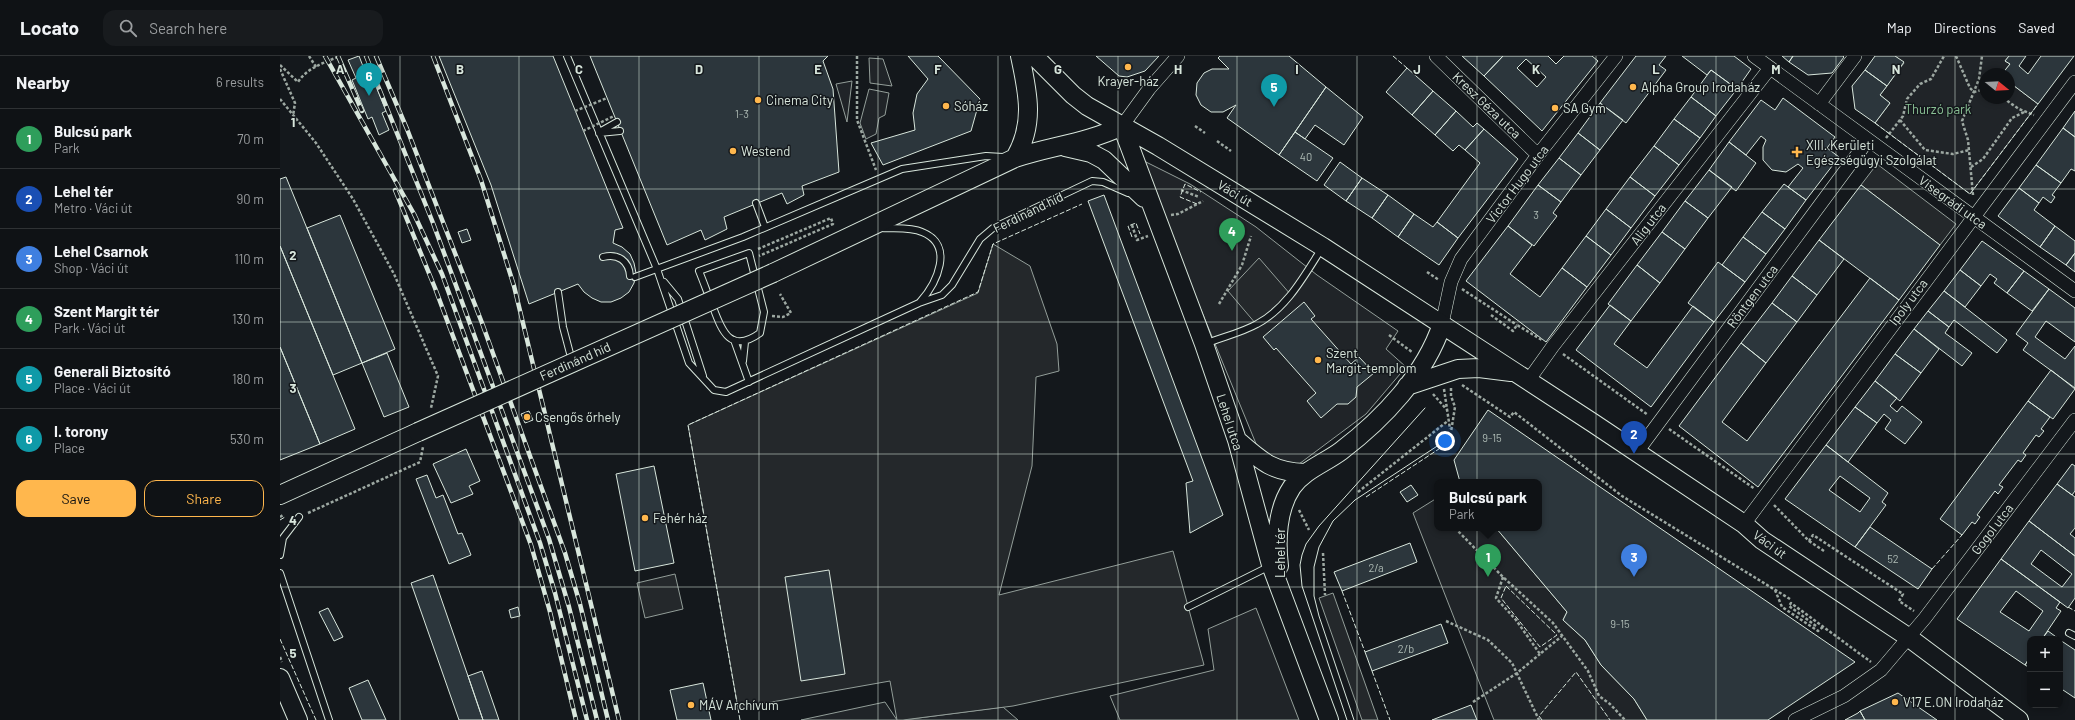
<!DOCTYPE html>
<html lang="en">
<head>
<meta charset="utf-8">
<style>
  :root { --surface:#0f1215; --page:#181b1e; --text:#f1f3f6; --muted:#9b9ea0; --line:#2f3234; --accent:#ffb74d }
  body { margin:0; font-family:Barlow,sans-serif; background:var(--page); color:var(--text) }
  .controls { position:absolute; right:12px; bottom:12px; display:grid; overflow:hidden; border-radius:8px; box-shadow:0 2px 6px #0003 }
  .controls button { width:36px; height:36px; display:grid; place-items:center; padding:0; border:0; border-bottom:1px solid var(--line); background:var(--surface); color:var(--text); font:20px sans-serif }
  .compass { position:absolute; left:1699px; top:12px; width:36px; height:36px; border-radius:50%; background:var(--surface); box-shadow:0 2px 6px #0003; rotate:108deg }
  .you { position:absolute; left:1165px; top:385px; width:14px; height:14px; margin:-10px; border:3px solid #fff; border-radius:50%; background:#1a73e8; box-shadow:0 0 0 6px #1a73e833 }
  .badge { display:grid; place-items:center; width:26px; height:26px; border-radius:50%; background:var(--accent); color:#fff; font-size:13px; font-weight:700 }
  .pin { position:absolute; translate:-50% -33px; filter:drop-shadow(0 1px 2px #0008) }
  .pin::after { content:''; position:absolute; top:21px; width:14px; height:12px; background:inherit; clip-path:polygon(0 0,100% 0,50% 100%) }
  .popup { position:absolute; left:1154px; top:423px; width:108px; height:52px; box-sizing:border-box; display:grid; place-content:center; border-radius:8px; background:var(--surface); filter:drop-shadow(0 1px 3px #0005); font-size:13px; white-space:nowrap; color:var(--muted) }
  .popup b { font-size:15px; color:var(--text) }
  .popup::after { content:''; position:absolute; left:50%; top:100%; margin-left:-8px; border:8px solid transparent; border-top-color:var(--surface) }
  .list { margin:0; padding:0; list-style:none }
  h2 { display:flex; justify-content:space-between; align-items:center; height:52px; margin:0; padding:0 16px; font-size:17px }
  h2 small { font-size:13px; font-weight:400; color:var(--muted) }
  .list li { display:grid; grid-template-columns:26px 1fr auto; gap:12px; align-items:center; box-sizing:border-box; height:60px; padding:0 16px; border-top:1px solid var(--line) }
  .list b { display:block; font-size:15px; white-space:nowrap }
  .list p { margin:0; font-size:13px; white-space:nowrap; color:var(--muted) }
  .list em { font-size:13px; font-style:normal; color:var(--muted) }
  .actions { display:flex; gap:8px; padding:12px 16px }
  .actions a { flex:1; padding:9px 0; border:1px solid var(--accent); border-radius:12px; text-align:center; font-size:14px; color:var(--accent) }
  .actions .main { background:var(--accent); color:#111 }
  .icon { flex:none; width:22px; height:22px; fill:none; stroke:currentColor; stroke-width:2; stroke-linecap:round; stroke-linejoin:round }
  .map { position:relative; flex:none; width:1795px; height:664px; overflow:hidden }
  header { display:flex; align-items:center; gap:24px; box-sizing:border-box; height:56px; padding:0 20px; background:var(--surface); border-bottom:1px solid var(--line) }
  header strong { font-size:19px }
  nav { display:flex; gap:22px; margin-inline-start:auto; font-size:14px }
  .search { width:280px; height:36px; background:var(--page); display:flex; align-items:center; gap:10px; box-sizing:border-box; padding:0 14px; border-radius:12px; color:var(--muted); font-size:15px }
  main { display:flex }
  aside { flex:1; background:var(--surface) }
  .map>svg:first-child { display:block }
</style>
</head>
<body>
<header>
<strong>Locato</strong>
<div class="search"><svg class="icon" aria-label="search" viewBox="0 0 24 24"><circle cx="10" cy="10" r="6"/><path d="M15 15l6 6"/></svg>Search here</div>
<nav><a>Map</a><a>Directions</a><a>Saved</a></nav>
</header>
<main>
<aside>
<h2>Nearby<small>6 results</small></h2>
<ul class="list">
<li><span class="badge" style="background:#2e9e5b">1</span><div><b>Bulcsú park</b><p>Park</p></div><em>70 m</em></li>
<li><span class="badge" style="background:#1a4fb4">2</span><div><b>Lehel tér</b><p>Metro · Váci út</p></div><em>90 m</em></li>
<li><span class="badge" style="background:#3f7fe0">3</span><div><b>Lehel Csarnok</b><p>Shop · Váci út</p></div><em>110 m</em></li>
<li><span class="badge" style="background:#2e9e5b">4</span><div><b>Szent Margit tér</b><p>Park · Váci út</p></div><em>130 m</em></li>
<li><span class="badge" style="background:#0f9aa8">5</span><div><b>Generali Biztosító</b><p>Place · Váci út</p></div><em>180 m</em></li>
<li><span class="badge" style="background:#0f9aa8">6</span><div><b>I. torony</b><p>Place</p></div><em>530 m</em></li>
</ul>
<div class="actions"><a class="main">Save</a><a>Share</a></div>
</aside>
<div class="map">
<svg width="1795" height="664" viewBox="0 0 1795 664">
  <rect width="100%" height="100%" fill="#14181c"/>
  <path fill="#202428" stroke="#939e99" d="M1615,0H1729L1725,5L1730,8L1722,18H1705V42H1729V26L1758,48L1690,138L1595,67L1610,47L1600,39L1624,7Z
    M589,2L603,3L612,30L590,27Z
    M572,25L567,66L556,28Z
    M589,33L609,37L605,59L599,62L596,78L586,83L580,67Z
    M864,105L910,128L976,171L1037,219L1118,275L1106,293L1126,311L1086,358L1019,408L996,410L979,395L862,110Z
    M1157,442V472H1216L1287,556L1283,564L1305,584L1321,609L1354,643L1367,664H1214L1133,457Z
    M976,552L1019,664H840L830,640L934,614L928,573Z
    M605,646L617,664H521Z
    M723,651L738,664H623Z"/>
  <path fill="#24282b" stroke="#939e99" d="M1597,108L1676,168L1660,189L1581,129Z
    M713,188L750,210L777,288L779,315L756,321L752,410L719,539L893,495L924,609L733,650L623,664H617L610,625L458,652L408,369L698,237Z
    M979,202L1011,239L976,268L948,235Z
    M395,518L403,553L365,562L357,527Z
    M1053,537L1098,664H1082L1039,542Z"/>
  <path fill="#2c363c" stroke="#d8e6dc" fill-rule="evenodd" d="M79,0L86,18L90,16L106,55L102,57L109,74L99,79L92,61L88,63L72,24L76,22L68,4Z
    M159,0H273L343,172L335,174L333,187L342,191L350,198L354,207L356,217L354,227L349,236L341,242L331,246H321L312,242L304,236L298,228L249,248L211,129Z
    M310,0H548L543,5L553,33L559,116L522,130L524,139L507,148L502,137L444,161L447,173L425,184L421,174L387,189Z
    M628,0H658L700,43L691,75L603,109L591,87L635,74L633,57L637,38L648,23Z
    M816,0H879L865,15L847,21L839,20Z
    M940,0H1009L1046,31L999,99L947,62L956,49L943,56H931L921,49L916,39L917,27L924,17L932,13H949L938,2Z
    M1182,0H1223L1204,20Z
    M1223,0H1268L1276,8L1284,0H1312L1318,5L1262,75L1204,20ZM1246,3L1266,21L1257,31L1237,12Z
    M1356,0H1386L1379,9L1386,14L1346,67L1320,47Z
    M1402,0H1454L1471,13L1457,33L1431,14L1427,19Z
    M1502,0H1513L1509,6Z
    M1513,0H1563L1564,1L1552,17L1528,19L1509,6Z
    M1595,0H1615L1624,6L1607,30L1585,14Z
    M1729,0H1746L1739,10L1748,18L1761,0H1794L1758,48L1729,26V18H1722L1730,8L1725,5Z
    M1127,12L1153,35L1132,59L1106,36Z
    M1431,14L1457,33L1436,60L1411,41Z
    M1585,14L1607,30L1600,39L1610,47L1595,67L1575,53L1572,30Z
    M1046,31L1083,61L1064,89L1035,69L1025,83L1015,76Z
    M1153,35L1176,55L1155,79L1132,59Z
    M1411,41L1436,60L1420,82L1394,63Z
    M1503,42L1555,81L1547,92L1559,101L1526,144L1508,131L1523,112L1518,108L1506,116L1492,114L1483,104V91L1486,84L1481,80L1466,99L1449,86L1481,44L1495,54Z
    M1320,47L1343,64L1320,94L1298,77Z
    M1176,55L1193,71L1197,67L1204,73L1185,94L1179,89L1173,95L1155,79Z
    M1795,55V81L1783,72Z
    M1394,63L1420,82L1399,109L1374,90Z
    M1783,72L1795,81V115L1791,113L1781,127L1756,109Z
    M1204,73L1238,103L1178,182L1157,166L1200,107L1185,94Z
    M1015,76L1053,102L1037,125L999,99Z
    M1298,77L1320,94L1301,119L1279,102Z
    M1449,86L1476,107L1456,135L1429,114Z
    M1374,90L1399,109L1375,140L1350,121Z
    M1279,102L1301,119L1281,146L1258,129Z
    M1060,106L1082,122L1066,145L1044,129Z
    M1756,109L1781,127L1772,139L1775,141L1771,147L1763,141L1759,147L1739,132Z
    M1429,114L1452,131L1428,162L1405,145Z
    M6,121L82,307L53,319L0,190V123Z
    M1350,121L1375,140L1351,172L1326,153Z
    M1082,122L1108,139L1092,162L1066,145Z
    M1504,128L1526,144L1505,173L1482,156Z
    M1258,129L1281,146L1273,157L1277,160L1254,190L1228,170Z
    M1581,129L1660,189L1619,244L1539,184Z
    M1739,132L1759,147L1754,154L1775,170L1760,191L1718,160Z
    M824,139L943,459L910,477L906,427L913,425L808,145Z
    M1108,139L1134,158L1118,181L1092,162Z
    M1405,145L1428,162L1405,193L1382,176Z
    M1326,153L1351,172L1331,199L1306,180Z
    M1482,156L1505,173L1486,198L1463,181Z
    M1134,158L1153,171L1157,166L1178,182L1159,209L1118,181Z
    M60,159L115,293L82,307L27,172Z
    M1228,170L1252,189L1230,218L1260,241L1282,212L1307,231L1266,286L1186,225Z
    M1775,170L1795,185V197L1786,209L1760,191Z
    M187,173L191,184L182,187L178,176Z
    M1382,176L1405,193L1380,227L1357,209Z
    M1306,180L1331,199L1307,231L1282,212Z
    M1463,181L1486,198L1465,226L1442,209Z
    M1539,184L1564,203L1537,239L1512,220Z
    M1702,185L1744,215L1727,237L1714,227L1717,223L1710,218L1701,230L1680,214Z
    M0,190L75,373L40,388L0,291Z
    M1795,197V216L1786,209Z
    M1438,206L1465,226L1434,266L1408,247Z
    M1357,209L1380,227L1351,265L1328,248Z
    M1680,214L1701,230L1685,251L1664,235Z
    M1744,215L1769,233L1752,255L1727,237Z
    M1512,220L1537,239L1517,266L1492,247Z
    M1590,222L1619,244L1478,431L1399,370L1461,287L1486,307L1442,366L1467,385Z
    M1769,233L1795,252V286L1766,265L1755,281L1785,303L1795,290V332L1743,294L1748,287L1736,278Z
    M1664,235L1727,284L1717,297L1674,264L1669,271L1648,255Z
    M1024,246L1035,260L1031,263L1071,308L1079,301L1094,317L1077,331L1076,341L1068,348H1057L1041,362L1027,345L1036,337L996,292L994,294L983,281Z
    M1492,247L1517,266L1486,307L1461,287Z
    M1330,249L1351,265L1334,288L1367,312L1413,250L1434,266L1371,351L1296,294Z
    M1648,255L1669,271L1665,277L1692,297L1682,310L1634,273Z
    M1634,273L1659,293L1641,317L1615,298Z
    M0,291L40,388L0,404Z
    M107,297L129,351L104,361L82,307Z
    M1615,298L1641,317L1620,345L1595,325Z
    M1771,314L1795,333L1773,363L1748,345Z
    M1595,325L1617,342L1610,350L1617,356L1622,350L1642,366L1625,388L1605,373L1611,364L1604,358L1597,367L1575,351Z
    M1748,345L1770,361L1761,373L1764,375L1759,381L1756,379L1743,397L1746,399L1741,406L1738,404L1719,429L1723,431L1718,438L1715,435L1697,459L1700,461L1695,468L1692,466L1682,479L1660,463Z
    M1575,351L1597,367L1568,406L1546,389Z
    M1208,354L1575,606L1488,664H1367L1354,643L1321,609L1305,584L1283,564L1287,556L1216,472H1259V426H1180L1174,404Z
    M249,355L253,364L245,367L241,358Z
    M1546,389L1608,437L1602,446L1606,449L1575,491L1505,443ZM1560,420L1590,442L1580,456L1549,434Z
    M186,393L200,425L189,430L193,438L171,447L153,408Z
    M1792,408L1795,410V435L1792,439L1777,428Z
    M374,410L394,507L355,515L336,418Z
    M147,419L156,442L163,439L178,478L182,477L191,499L169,508L136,423Z
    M1777,428L1795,441V472L1790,478L1795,482V500L1749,465Z
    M1131,429L1138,439L1127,446L1120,436Z
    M1749,465L1795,500V542L1788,552L1721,503ZM1761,494L1792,518L1782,531L1751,508Z
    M1590,471L1652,513L1638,533L1575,491Z
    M1130,487L1137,506L1062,535L1054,516Z
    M1721,503L1780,546L1776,552L1781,555L1762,583H1750V601L1745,609L1677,563ZM1736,535L1763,555L1749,575L1720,556Z
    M549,514L565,618L521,625L505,521Z
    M153,519L188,620L203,664H179L131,527Z
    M238,551L240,560L231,562L229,554Z
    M48,552L63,581L54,585L39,556Z
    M1161,568L1168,587L1092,615L1085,596Z
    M1768,575L1779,583H1762Z
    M1780,584L1795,594V642L1780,632Z
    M1750,601V612L1745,609Z
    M202,615L219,664H203L188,620Z
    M88,624L106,664H82L69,632Z
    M423,627L431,664H397L390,634Z
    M1618,637L1657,664H1585L1580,655Z
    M1191,649L1197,664H1152Z
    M1580,655L1585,664H1565L1578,657Z"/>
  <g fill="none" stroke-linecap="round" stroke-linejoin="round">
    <defs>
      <path id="lane" d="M287,0L377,213L409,307L434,334L446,336L639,247L662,239L672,229L700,183L713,172L812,125L823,126L848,137
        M321,75L337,66
        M319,77L340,75
        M476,147L485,171
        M602,172C614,173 631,171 642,176C675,189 657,227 640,246
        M469,197L484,256L480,277C451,298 442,276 433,251C428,239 424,227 419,215Z
        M323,201C338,197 349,205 350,220
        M355,221L463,181L622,113L706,100L723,101
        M384,226L398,243L423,320
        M278,236L283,271L292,305
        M454,284L469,326
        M925,288C942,281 961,277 977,268C1007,252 1024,220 1042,192
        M463,305L465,286
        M0,499L3,482L19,461
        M0,517L49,664
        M908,551L990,510
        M1789,577L1795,580"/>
      <path id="street" d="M1156,0L1258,99
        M1474,0L1795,235
        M1539,48L1575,0
        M842,70L869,33L898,0
        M1162,268L1171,226L1181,203L1258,99L1336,0
        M1248,325L1273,290L1490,12
        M1357,396L1588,84
        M1464,468L1795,26
        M1515,664L1564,640L1601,614L1645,562L1795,364"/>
      <path id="secondary" d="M754,0L793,39L807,50L878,90L1043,191L1313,367L1464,468L1482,484L1628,581L1739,664
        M842,70L924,288L957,384L991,509L1049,664
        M785,91L811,97L824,104L864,142
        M735,102C755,68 748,37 740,0
        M493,217L735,102C771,90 807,87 842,70
        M1127,330L1178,313L1199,312L1231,316
        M957,384C981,405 992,416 1025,417
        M0,439L138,376
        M999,510C996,485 997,453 1012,431C1024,414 1045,407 1061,395C1103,363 1145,319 1162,268
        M0,622L18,664"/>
    </defs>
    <use href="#lane" stroke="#d8e6dc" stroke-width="8"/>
    <use href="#street" stroke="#d8e6dc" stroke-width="14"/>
    <use href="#secondary" stroke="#d8e6dc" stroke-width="20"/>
    <path stroke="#9da8a2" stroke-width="2.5" stroke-dasharray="3 2" stroke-linecap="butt" d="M29,0L36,11
      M577,0V64L596,114
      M1676,0L1690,32L1694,36L1705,33
      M0,9L18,26C28,11 44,7 60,0
      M0,13L15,47L13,60
      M1723,42L1739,53L1754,59
      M0,43L36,87L73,143L114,218L158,320L151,352
      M1620,64L1645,94L1673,98L1689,94
      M915,70L925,77
      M1606,82L1623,60L1627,43L1640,28L1651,23L1664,0
      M937,85L951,95
      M1691,111L1703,103L1732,62L1746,55
      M901,134L919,141
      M1693,139L1688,84L1682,65L1699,23L1702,0
      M891,159L898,158L923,145
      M852,169L857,184L868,180
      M478,193L551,162L553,168L479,200
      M1147,216L1159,224
      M1182,233L1237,269
      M939,248L962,209L971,180
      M1211,259L1233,275L1237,269L1262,284
      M492,260L503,261L511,257L500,238
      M1109,279L1132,296
      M1283,298L1368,359
      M1182,329L1230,361L1234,356L1342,440L1510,543
      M1171,332V340L1175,351L1171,376
      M1164,333L1170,373
      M1153,338L1167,354
      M1389,373L1475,433
      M1078,436L1169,364
      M1494,449L1529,485L1533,479L1623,538L1619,545L1634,555
      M1019,454L1029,474
      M28,457L140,406L143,391
      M0,461L3,459
      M1175,472L1223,521L1273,567L1308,615L1319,640L1330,648L1345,664
      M1529,485L1544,495
      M1043,497L1045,539
      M1223,521L1216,542L1236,564L1260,598L1282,580
      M1495,534L1502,551L1538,575L1544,570
      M1166,565L1208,584L1232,607L1259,664
      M1536,570L1509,550L1511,547L1591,606
      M0,601L2,606
      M1193,646L1237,617L1260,598"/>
    <use href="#lane" stroke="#14181c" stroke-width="6"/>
    <use href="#street" stroke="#14181c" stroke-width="13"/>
    <use href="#secondary" stroke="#14181c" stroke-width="18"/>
    <path stroke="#d8e6dc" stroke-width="1" d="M1067,664L1022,530L1020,509L1022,499L1026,488L1039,470L1145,352
      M1074,664L1039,560L1034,540V511L1039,491L1053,465L1075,444L1171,381"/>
    <defs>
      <path id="rail" d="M45,0L134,158L162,218L260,487L275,537L307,664
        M58,0L82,55
        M86,0L153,167L269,483L289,551L317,664
        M96,0L127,73L202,267L285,497L300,548L328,664
        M153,0L201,124L234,230L339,664
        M115,134L155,232L251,489L270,556L296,664"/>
    </defs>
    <use href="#rail" stroke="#d8e6dc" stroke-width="4.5"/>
    <use href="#rail" stroke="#14181c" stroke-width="3" stroke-dasharray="9" stroke-linecap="butt"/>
    <defs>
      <path id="secondary-bridge" d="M138,376L493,217"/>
    </defs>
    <use href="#secondary-bridge" stroke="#d8e6dc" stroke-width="20" stroke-linecap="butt"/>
    <path stroke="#9da8a2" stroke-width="2.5" stroke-dasharray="3 2" stroke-linecap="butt" d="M295,55L327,42
      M303,75L334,60"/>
    <use href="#secondary-bridge" stroke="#14181c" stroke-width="18"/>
    <path stroke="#d8e6dc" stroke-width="1" stroke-dasharray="5 2" stroke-linecap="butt" d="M1113,0L1127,12
      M1595,67L1690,138L1758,48
      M917,148L900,141L905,128L921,136
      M852,181L848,170L856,167L860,178
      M1086,441L1171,385
      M0,464L5,461
      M1652,513L1682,479
      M1226,530L1277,579L1260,591L1221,542Z
      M1062,535L1085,596
      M1788,551L1795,555
      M0,583L36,664
      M1092,615L1110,664
      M460,664L408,369L698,236L713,188L802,148
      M1262,664L1259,660L1296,616L1330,664"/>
  </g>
  <path fill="none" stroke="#d8e6dc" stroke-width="1" stroke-opacity="0.55" d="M120,0V664M239,0V664M359,0V664M479,0V664M598,0V664M718,0V664M838,0V664M957,0V664M1077,0V664M1197,0V664M1316,0V664M1436,0V664M1556,0V664M1675,0V664M0,133H1795M0,266H1795M0,398H1795M0,531H1795"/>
  <g fill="#ffb74d" stroke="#14181c" stroke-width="1.5">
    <circle cx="848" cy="11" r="4"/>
    <circle cx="1353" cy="31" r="4"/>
    <circle cx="478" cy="44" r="4"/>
    <circle cx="666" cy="50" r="4"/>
    <circle cx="1275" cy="52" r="4"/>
    <circle cx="453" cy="95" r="4"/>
    <path d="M1515 90h4v4h4v4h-4v4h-4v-4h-4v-4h4z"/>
    <circle cx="1038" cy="304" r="4"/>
    <circle cx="247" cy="361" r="4"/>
    <circle cx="365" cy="462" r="4"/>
    <circle cx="1615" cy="646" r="4"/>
    <circle cx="411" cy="649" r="4"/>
  </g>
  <g text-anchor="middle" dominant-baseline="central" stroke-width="3" stroke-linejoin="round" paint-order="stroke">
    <g font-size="11" fill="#adbab4">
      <text x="462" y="57">1-3</text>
      <text x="1026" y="100">40</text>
      <text x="1256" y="158">3</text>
      <text x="1212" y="381">9-15</text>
      <text x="1613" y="502">52</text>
      <text x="1096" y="511">2/a</text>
      <text x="1340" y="567">9-15</text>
      <text x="1126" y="592">2/b</text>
    </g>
    <g font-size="13" fill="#d8e6dc" stroke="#14181c" text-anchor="start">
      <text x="848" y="25" text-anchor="middle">Krayer-ház</text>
      <text x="1361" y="31">Alpha Group Irodaház</text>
      <text x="486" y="44">Cinema City</text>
      <text x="674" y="50">Sóház</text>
      <text x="1283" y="52">SA Gym</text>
      <text x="1526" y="89">XIII. Kerületi<tspan x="1526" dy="15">Egészségügyi Szolgálat</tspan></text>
      <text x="461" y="95">Westend</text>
      <text x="1046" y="297">Szent<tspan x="1046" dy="15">Margit-templom</tspan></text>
      <text x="255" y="361">Csengős őrhely</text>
      <text x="373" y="462">Fehér ház</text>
      <text x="1623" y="646">V17 E.ON Irodaház</text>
      <text x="419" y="649">MÁV Archívum</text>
    </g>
    <g font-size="13" fill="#d8e6dc" stroke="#14181c">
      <text transform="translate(1207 49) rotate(44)">Kresz Géza utca</text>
      <text transform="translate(1237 128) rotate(-53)">Victor Hugo utca</text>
      <text transform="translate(955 137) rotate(31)">Váci út</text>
      <text transform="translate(1673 146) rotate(36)">Visegrádi utca</text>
      <text transform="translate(748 156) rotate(-26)">Ferdinánd híd</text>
      <text transform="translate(1368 168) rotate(-52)">Alig utca</text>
      <text transform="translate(1472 240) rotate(-53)">Röntgen utca</text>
      <text transform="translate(1628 246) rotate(-53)">Ipoly utca</text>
      <text transform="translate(295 305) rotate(-24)">Ferdinánd híd</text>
      <text transform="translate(950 366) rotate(72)">Lehel utca</text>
      <text transform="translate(1712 473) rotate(-53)">Gogol utca</text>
      <text transform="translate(1490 488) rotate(36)">Váci út</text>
      <text transform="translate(1000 497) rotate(-90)">Lehel tér</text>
    </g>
    <g font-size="13" fill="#8ac095" stroke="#14181c">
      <text x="1658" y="53">Thurzó park</text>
    </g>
  </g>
  <g font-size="13" text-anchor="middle" font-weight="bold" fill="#d8e6dc" stroke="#14181c" stroke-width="3" stroke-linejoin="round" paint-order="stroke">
    <text x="60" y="18">A</text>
    <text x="180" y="18">B</text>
    <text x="299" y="18">C</text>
    <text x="419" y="18">D</text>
    <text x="538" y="18">E</text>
    <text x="658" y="18">F</text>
    <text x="778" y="18">G</text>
    <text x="898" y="18">H</text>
    <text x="1017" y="18">I</text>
    <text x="1137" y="18">J</text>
    <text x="1256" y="18">K</text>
    <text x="1376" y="18">L</text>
    <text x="1496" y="18">M</text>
    <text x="1616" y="18">N</text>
    <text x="13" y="71">1</text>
    <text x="13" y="204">2</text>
    <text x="13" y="337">3</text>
    <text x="13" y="469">4</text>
    <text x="13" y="602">5</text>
  </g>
</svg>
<div class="controls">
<button>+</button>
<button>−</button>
</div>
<svg class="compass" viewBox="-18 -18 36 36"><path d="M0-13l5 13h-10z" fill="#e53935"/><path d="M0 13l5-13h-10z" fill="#9b9ea0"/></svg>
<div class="you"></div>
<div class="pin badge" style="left:1208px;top:521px;background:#2e9e5b">1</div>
<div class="popup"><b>Bulcsú park</b>Park</div>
<div class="pin badge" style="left:1354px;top:398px;background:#1a4fb4">2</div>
<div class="pin badge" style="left:1354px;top:521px;background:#3f7fe0">3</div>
<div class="pin badge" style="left:952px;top:195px;background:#2e9e5b">4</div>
<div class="pin badge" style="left:994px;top:51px;background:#0f9aa8">5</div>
<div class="pin badge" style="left:89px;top:40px;background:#0f9aa8">6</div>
</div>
</main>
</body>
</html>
